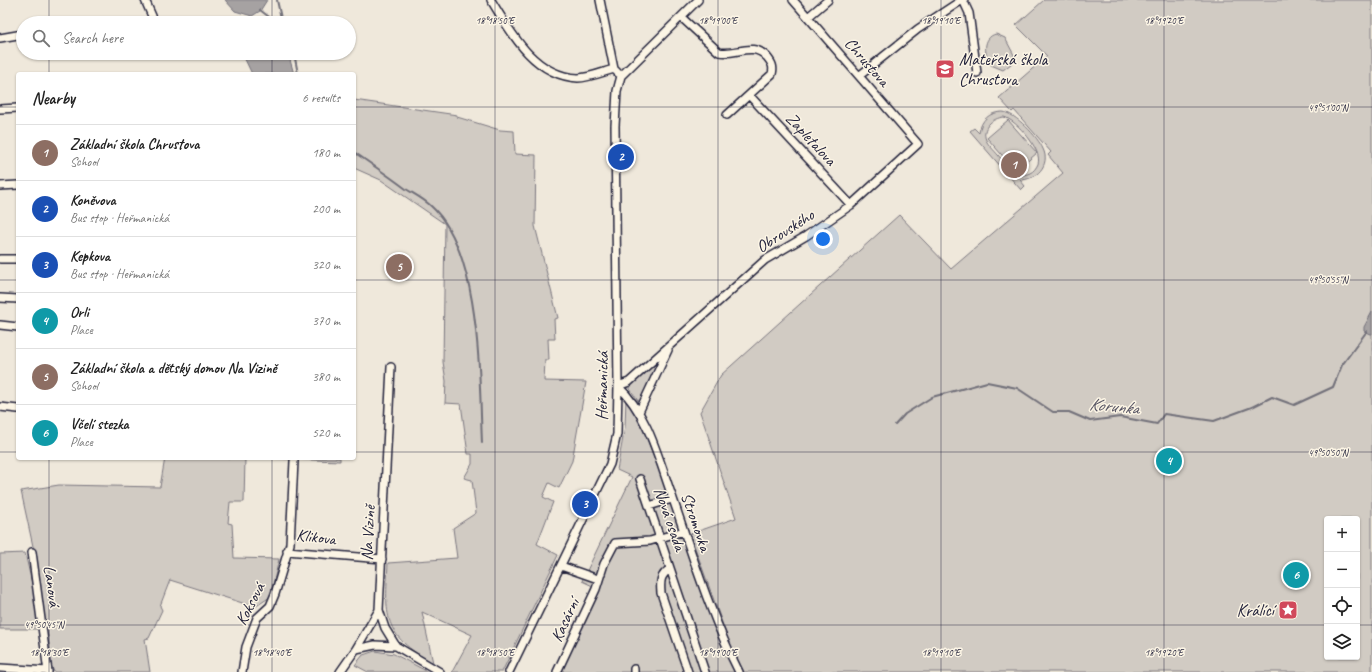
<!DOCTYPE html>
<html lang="en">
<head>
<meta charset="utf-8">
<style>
  :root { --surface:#fff; --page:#f6f6f6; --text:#222; --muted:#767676; --line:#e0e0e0; --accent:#0b8043 }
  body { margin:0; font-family:Caveat,sans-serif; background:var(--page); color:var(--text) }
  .controls { position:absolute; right:12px; bottom:12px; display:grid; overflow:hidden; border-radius:4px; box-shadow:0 1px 3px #0004 }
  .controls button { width:36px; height:36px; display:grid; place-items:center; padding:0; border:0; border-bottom:1px solid var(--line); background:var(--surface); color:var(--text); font:20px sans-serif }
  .you { position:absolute; left:823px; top:239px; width:14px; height:14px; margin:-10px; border:3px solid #fff; border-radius:50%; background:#1a73e8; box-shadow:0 0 0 6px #1a73e833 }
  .badge { display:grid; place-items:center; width:26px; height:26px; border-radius:50%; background:var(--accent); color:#fff; font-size:13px; font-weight:700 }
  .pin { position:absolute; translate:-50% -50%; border:2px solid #fff; box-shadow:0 1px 4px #0006 }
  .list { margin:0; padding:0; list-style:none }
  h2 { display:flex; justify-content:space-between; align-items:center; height:52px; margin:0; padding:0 16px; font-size:17px }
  h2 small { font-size:13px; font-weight:400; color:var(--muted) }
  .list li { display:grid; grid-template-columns:26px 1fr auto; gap:12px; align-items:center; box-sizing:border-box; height:56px; padding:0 16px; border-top:1px solid var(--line) }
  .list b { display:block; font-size:15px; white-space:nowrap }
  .list p { margin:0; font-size:13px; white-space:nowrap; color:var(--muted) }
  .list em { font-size:13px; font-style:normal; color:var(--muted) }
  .icon { flex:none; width:22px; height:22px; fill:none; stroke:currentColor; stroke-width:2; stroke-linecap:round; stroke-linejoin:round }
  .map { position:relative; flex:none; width:1372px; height:672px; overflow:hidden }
  .search { position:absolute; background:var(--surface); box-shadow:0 1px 3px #0004; left:16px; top:16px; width:340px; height:44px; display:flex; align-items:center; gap:10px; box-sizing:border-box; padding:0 14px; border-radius:22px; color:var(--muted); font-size:15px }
  .panel { position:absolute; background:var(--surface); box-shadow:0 1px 3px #0004; left:16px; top:72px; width:340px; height:388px; border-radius:4px }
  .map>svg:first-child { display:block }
</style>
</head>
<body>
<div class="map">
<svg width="1372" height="672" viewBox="0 0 1372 672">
  <rect width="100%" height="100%" fill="#efe8db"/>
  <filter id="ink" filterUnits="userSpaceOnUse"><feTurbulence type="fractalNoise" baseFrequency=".025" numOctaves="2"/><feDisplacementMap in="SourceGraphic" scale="8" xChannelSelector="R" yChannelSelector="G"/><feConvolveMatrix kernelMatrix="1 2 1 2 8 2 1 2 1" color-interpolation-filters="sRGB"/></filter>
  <g filter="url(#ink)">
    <path fill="#d1cbc3" stroke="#7a767f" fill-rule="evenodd" d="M1044,0H1372V672H744L732,650L690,534L736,518L700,412L721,375L899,215L951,269L1063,173L1048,155L1051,152L1014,110L1012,112L999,98L1047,56L1016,25ZM1327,519H1357V657H1327Z
      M996,34L1005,38L1014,55L1011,64L1003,70L991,65C984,56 982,37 996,34Z
      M354,100L457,115V117L500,130L514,131L515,154L536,155L535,226L558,318L554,319L555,339H548L549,360H545L544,381L586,382L572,461L559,488L549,483L543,497L553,502L537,544L558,555L502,672H452L472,635L422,612L433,663C382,635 385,616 388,563L457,558L453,528L476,513L472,480L464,478L472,464V454H468L461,404L445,403L446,381L443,362L445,224L381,180L354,168Z
      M1003,112C1015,113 1038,137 1043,149C1051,165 1036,180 1020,180L1025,186L1021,190L970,131L974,128L979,133C981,120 989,112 1003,112ZM1004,117C1016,120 1043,150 1038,164C1036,168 1034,171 1030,173C1015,180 1006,164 998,155C994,150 988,145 986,140C981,128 992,118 1004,117Z
      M1008,120L1037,153L1016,171L987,138Z
      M659,359L640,401H638L630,389L631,382Z
      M626,398L640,420L736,672H558L597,588L582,581L632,477L617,470L625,427Z
      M165,458H245L244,502H230L228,523L232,524L234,558L279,559L270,597L255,607L170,580L160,606L162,610L149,638L145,639L150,672H54L49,660L39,574L21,491L59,485L160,487Z
      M262,458H340V461Z
      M25,553L33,588L39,629H0V554Z
      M375,651L394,654L428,672H368L355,665L363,655Z"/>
    <path fill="#a6a2a2" stroke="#716f79" d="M225,0H267L260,11L252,16L235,11Z
      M242,53H288L294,74H252Z
      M1372,312V334H1371L1364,331V327Z"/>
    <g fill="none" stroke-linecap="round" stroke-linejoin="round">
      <path stroke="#716f79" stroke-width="2" d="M277,0L282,23
        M260,10L277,23
        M294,53L298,74
        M354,152C371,164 389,176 406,189C414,194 424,199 431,206C482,252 479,379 482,443
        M895,425L905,414L932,397L987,382L1017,388L1053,412H1069L1090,421L1120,417L1157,424L1164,414L1214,421L1252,407L1272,397L1294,405L1333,387L1342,365L1367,331"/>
      <defs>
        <path id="minor" d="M145,0L155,23
          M491,0C511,33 534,76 578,78C589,78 603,72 614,69
          M600,0L614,69L618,73
          M963,0L969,13L977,73
          M681,17L719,52C736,56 752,41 767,57C772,63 774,67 772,74L727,115
          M808,17L828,0
          M0,38L23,34
          M859,76L918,29L962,0
          M749,95L851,205
          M0,109L18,108
          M0,186L18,185
          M0,259H18
          M0,298L18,299
          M0,325L18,327
          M391,367L379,610L385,628L396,646L440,672
          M0,407L18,409
          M639,412L668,350
          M640,479L705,672
          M649,506L672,499
          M287,551L382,559
          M32,552L48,672
          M561,566L598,579
          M670,569C660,575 660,582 661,593L688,672
          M356,649L379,610
          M0,668L48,671
          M634,669V672
          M242,672L246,647L257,618L270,606L275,594L290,544L294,461
          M340,672L356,649L375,645L396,646
          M509,672L610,464L617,434L618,386L615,126L617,91L621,76L698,0
          M557,672L596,589L604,564L615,543L650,541L684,531
          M739,672C711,617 693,557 673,499C659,461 649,415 618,386L629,382L765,260L806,236L851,205L918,144L793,0"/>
      </defs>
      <use href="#minor" stroke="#22223b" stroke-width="10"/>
      <use href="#minor" stroke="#fcf5e5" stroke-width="7"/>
    </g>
  </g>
  <path fill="none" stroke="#22223b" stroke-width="1" stroke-opacity="0.45" d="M49,0V23M272,0V23M495,0V672M718,0V672M941,0V672M1164,0V672M49,53V74M272,53V74M0,107H18M354,107H1372M0,280H18M354,280H1372M0,452H18M354,452H1372M49,458V672M272,458V672M0,625H1327M1357,625H1372"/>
  <defs>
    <symbol id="school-square" viewBox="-11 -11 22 22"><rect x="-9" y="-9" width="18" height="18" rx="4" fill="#d1495b" stroke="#fcf5e5"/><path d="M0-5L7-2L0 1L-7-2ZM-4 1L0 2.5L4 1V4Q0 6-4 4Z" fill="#fff"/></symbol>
    <symbol id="sight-square" viewBox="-11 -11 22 22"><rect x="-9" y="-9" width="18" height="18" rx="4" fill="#d1495b" stroke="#fcf5e5"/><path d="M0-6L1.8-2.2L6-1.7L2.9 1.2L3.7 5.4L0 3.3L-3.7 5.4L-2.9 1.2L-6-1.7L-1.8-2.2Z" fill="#fff"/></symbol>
  </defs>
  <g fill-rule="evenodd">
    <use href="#school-square" x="934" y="58" width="22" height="22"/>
    <use href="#sight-square" x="1277" y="599" width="22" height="22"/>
  </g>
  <g text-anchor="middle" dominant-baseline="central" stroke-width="3" stroke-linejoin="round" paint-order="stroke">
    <g font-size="17" fill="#22223b" stroke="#fcf5e5" text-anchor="start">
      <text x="959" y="59">Mateřská škola<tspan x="959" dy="20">Chrustova</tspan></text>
      <text x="1274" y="610" text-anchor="end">Králící</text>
    </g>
    <g font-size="17" fill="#22223b" stroke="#fcf5e5">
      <text transform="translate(867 62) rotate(49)">Chrustova</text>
      <text transform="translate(811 139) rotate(47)">Zapletalova</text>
      <text transform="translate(785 231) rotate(-33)">Obrovského</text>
      <text transform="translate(602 386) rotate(-89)">Heřmanická</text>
      <text transform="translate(670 519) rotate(71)">Nová osada</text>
      <text transform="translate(696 522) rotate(71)">Stromovka</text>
      <text transform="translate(368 533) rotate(-87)">Na Vizině</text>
      <text transform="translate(316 537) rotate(7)">Klikova</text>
      <text transform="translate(52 586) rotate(82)">Lanová</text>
      <text transform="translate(250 604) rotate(-63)">Koksová</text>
      <text transform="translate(565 620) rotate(-65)">Kasární</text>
    </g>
    <g font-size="18" font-style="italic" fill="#575564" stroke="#fcf5e5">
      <text transform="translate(1114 406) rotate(5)">Korunka</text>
    </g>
  </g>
  <g font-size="10" text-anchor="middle" fill="#22223b" stroke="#fcf5e5" stroke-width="3" stroke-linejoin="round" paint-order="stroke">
    <text x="495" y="24">18°18'50"E</text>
    <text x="718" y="24">18°19'00"E</text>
    <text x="941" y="24">18°19'10"E</text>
    <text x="1164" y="24">18°19'20"E</text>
    <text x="1328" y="111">49°51'00"N</text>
    <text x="1328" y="283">49°50'55"N</text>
    <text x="1328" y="456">49°50'50"N</text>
    <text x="44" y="628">49°50'45"N</text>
    <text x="49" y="656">18°18'30"E</text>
    <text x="272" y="656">18°18'40"E</text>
    <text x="495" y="656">18°18'50"E</text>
    <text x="718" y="656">18°19'00"E</text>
    <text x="941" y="656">18°19'10"E</text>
    <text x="1164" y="656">18°19'20"E</text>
  </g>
</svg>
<div class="controls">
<button>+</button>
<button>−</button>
<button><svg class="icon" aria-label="locate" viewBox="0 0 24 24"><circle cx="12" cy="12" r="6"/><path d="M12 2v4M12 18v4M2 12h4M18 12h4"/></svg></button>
<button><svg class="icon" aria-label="layers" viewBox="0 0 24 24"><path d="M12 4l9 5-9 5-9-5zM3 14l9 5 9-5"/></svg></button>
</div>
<div class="you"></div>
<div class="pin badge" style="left:1014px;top:165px;background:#8d6e63">1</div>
<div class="pin badge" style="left:621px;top:157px;background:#1a4fb4">2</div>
<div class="pin badge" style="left:585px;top:504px;background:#1a4fb4">3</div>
<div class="pin badge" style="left:1169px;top:461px;background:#0f9aa8">4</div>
<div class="pin badge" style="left:399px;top:267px;background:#8d6e63">5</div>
<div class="pin badge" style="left:1296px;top:575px;background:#0f9aa8">6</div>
<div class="search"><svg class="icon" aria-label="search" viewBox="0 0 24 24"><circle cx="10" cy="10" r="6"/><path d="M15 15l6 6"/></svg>Search here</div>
<section class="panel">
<h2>Nearby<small>6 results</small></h2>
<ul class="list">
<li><span class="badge" style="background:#8d6e63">1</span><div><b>Základní škola Chrustova</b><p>School</p></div><em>180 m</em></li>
<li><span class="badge" style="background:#1a4fb4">2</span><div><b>Koněvova</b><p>Bus stop · Heřmanická</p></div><em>200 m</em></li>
<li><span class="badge" style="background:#1a4fb4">3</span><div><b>Kepkova</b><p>Bus stop · Heřmanická</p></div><em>320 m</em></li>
<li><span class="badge" style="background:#0f9aa8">4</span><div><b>Orli</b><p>Place</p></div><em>370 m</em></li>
<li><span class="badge" style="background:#8d6e63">5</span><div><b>Základní škola a dětský domov Na Vizině</b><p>School</p></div><em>380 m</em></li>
<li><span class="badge" style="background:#0f9aa8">6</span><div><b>Včelí stezka</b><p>Place</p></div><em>520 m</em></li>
</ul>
</section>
</div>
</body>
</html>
